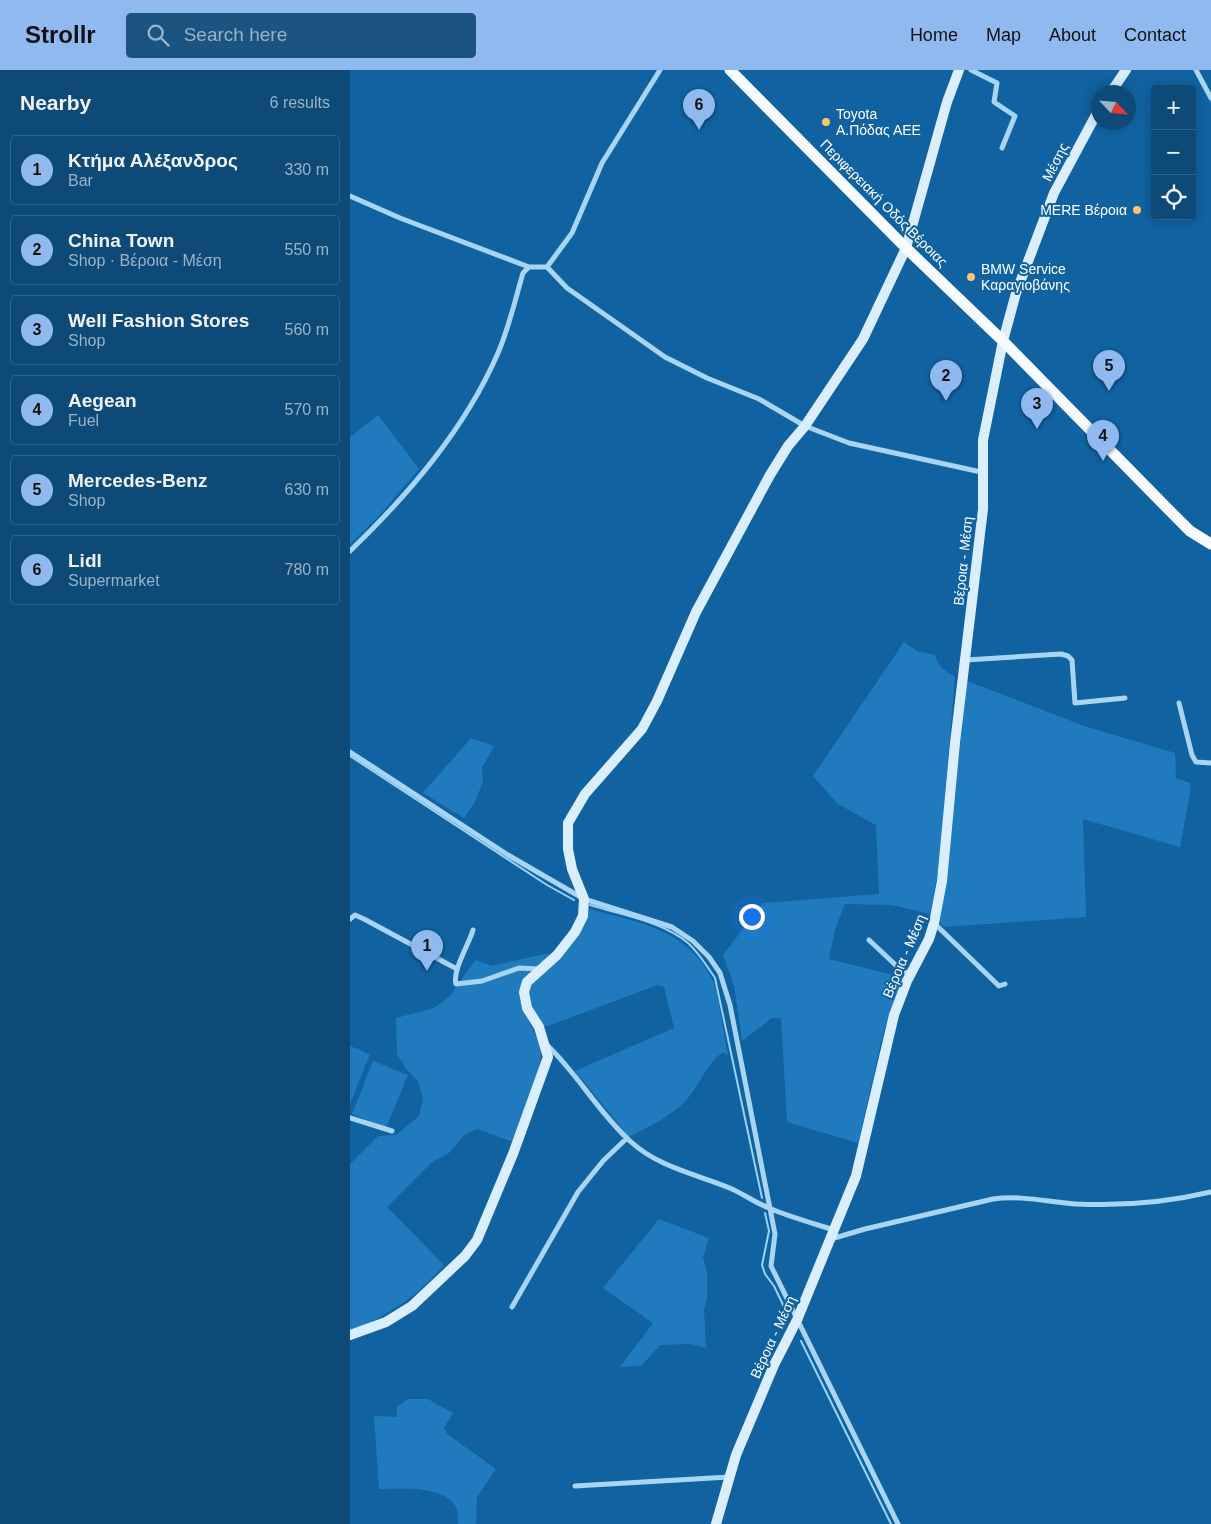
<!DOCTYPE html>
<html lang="en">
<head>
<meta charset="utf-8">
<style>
  :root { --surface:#0d4a78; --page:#1b5480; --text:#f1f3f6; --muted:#9ab3c6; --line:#2d628a; --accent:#90b9f0 }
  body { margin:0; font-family:Helvetica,sans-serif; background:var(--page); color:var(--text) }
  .controls { position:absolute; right:15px; top:15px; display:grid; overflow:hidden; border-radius:5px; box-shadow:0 2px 12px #0003 }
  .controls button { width:45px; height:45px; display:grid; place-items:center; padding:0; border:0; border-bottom:1px solid var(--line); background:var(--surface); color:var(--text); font:25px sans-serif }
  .compass { position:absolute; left:741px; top:15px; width:45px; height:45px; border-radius:50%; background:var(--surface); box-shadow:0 2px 12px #0003; rotate:116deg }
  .you { position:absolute; left:401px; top:846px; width:18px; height:18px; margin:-12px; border:4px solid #fff; border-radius:50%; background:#1a73e8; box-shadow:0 0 0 8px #1a73e833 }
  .badge { display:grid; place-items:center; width:32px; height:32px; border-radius:50%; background:var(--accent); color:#111; font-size:16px; font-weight:700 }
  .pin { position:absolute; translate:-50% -41px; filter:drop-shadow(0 1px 2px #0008) }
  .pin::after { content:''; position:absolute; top:26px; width:18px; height:15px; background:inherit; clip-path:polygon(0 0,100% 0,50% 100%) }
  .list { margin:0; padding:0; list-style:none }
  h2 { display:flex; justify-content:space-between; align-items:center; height:65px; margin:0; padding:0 20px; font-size:21px }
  h2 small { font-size:16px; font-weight:400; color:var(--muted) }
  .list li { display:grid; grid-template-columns:32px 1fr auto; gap:15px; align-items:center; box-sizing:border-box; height:70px; margin:0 10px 10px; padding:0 10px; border:1px solid var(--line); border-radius:5px }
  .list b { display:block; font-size:19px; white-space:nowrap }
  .list p { margin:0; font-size:16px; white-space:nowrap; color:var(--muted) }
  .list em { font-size:16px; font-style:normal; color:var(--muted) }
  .icon { flex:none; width:28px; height:28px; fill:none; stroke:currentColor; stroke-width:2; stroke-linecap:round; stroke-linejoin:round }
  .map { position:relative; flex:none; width:861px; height:1454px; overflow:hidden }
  header { display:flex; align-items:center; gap:30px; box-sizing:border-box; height:70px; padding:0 25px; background:var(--accent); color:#111 }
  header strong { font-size:24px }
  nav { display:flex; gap:28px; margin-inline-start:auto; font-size:18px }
  .search { width:350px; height:45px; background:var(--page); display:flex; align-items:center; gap:12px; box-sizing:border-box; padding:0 18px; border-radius:5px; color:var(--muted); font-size:19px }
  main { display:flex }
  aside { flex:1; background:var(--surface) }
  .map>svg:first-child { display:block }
</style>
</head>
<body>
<header>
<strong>Strollr</strong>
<div class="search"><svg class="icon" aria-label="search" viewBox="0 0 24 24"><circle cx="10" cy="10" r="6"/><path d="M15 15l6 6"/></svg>Search here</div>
<nav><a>Home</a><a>Map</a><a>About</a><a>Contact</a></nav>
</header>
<main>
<aside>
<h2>Nearby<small>6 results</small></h2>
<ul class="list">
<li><span class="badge">1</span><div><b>Κτήμα Αλέξανδρος</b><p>Bar</p></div><em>330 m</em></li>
<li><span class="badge">2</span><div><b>China Town</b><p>Shop · Βέροια - Μέση</p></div><em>550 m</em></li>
<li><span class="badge">3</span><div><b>Well Fashion Stores</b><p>Shop</p></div><em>560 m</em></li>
<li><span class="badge">4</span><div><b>Aegean</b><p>Fuel</p></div><em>570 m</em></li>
<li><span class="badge">5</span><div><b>Mercedes-Benz</b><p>Shop</p></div><em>630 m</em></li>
<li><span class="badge">6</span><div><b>Lidl</b><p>Supermarket</p></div><em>780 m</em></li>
</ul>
</aside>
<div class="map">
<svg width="861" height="1454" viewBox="0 0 861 1454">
  <rect width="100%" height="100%" fill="#1162a0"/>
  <path fill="#207bbe" d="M28,345L69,399L28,447L0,474V367Z
    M554,572L567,581L585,585C588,597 594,601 605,606L589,797L580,844L542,835L495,834L485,859L479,889L555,908L534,960L508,1073L437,1052L431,948H422L392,971L384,915L373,885L413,833L529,824L526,755L488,734L463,706Z
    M617,611L737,657L825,683L826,708L840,713V723L830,777L733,749L736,847L594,857L589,852L597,803Z
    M121,668L144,676L132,698L133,711L126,730L114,748L73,723Z
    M240,839C289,853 337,859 362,909C369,924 374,967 378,985L373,982C356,994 351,1013 338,1028C323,1046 299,1056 279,1067L225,1001L324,958L314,917L308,915L192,958C183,943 175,931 179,914L236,848Z
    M199,883L198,887L170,920C168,942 185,956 190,977C196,1002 172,1048 163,1072L127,1059L115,1064L99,1083L82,1092L37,1137L94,1195C65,1229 40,1243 0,1262V1094L28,1066L46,1065L69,1046L73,1029L68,1011L56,999L47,984L46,948L84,938L100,926L125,890L142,896Z
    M0,976L20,984L0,1034Z
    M23,991L58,1005L36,1058L2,1044Z
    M309,1149L359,1168L353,1187L357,1202V1227L354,1241L356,1278L341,1274L310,1275L291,1296L270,1297L303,1253L253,1218Z
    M58,1329H78L103,1343L94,1358L97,1364L146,1399L127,1427L126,1454H108C114,1414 56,1418 29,1419L24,1346L47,1347V1337Z"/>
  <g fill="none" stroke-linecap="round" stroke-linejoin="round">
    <path stroke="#9bd2f8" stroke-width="2" d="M0,686L197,815L224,830
      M240,835C272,845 312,851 338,873C349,883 357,896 365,908L412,1128
      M415,1143L419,1161L412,1195L415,1204L424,1216L436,1241
      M451,1271L541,1454"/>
    <path stroke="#a9d5f5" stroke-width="5" d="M621,0L647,13L644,32L665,46L652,78
      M846,0L861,28
      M0,126L50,148L179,197
      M197,197L217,218L315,287L357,308L409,329L455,356L499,373L631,402
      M0,481C59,424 115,359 148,283C159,258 165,230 173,203L179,197H197L222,163L252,93L310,0
      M616,590L711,584L718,586L722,590L725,633L775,628
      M829,633L842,685L846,692L861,693
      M0,682L158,785L234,829L322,857L343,871L359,887L370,903L380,935L425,1164L421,1196L548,1454
      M0,849L5,845L14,849L107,899
      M584,853L649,916L655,914
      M123,860C119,874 102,901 106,914L132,911L169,898L190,899
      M519,870L552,901L561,904
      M196,974C227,1003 248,1042 280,1071C309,1098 347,1104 382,1119C395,1125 406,1133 419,1138C440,1147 462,1153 484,1160
      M0,1048L42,1061
      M481,1169L515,1159L643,1129C671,1125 699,1132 727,1134C770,1136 819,1132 861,1122
      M162,1237L228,1122L253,1091L277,1068
      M225,1416L379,1407"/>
    <path stroke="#daeefe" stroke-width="10" d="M761,22L776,0
      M0,1265L36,1252L62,1236L115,1186L127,1170L163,1084L198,987L189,957L177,938L174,922L177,912L207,885L225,862L233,846L234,829L222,799L218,779V753L235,724L292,659L307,631L346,542L420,405L438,376L455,356L513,269L556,178L597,32L609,0
      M366,1454L386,1385L424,1295L447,1250L506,1106L544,945L557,911L579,869L584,853L592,811L605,673L633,439V370L653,271L666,223L704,123L748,41"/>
    <path stroke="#f7fbff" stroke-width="11" d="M380,0L556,178L653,271L821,442L840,461L861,474"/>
  </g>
  <g fill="#ffc36d" stroke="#1162a0" stroke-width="2">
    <circle cx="476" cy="52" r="5"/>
    <circle cx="787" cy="140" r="5"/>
    <circle cx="621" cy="207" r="5"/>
  </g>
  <g text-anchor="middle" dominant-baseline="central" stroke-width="4" stroke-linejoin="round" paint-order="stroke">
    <g font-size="14" fill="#fff" stroke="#1162a0" text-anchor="start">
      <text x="486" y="44">Toyota<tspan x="486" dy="16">Α.Πόδας ΑΕΕ</tspan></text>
      <text x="777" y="140" text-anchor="end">MERE Βέροια</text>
      <text x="631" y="199">BMW Service<tspan x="631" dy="16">Καραγιοβάνης</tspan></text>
    </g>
    <g font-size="14" fill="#fff" stroke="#1162a0">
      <text transform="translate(705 92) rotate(-63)">Μέσης</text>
      <text transform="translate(534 133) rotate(45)">Περιφερειακή Οδός Βέροιας</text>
      <text transform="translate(613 491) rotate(-84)">Βέροια - Μέση</text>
      <text transform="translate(554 886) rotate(-67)">Βέροια - Μέση</text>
      <text transform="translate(423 1267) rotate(-65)">Βέροια - Μέση</text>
    </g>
  </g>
</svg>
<div class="controls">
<button>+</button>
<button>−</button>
<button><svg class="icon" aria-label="locate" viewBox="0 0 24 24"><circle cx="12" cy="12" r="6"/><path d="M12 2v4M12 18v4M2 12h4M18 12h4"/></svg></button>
</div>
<svg class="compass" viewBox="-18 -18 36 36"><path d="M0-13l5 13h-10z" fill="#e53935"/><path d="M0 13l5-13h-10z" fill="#9ab3c6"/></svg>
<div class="you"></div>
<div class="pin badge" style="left:77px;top:901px">1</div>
<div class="pin badge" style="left:596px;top:331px">2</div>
<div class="pin badge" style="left:687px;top:359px">3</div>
<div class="pin badge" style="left:753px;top:391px">4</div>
<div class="pin badge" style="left:759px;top:321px">5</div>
<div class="pin badge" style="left:349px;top:60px">6</div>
</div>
</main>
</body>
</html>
